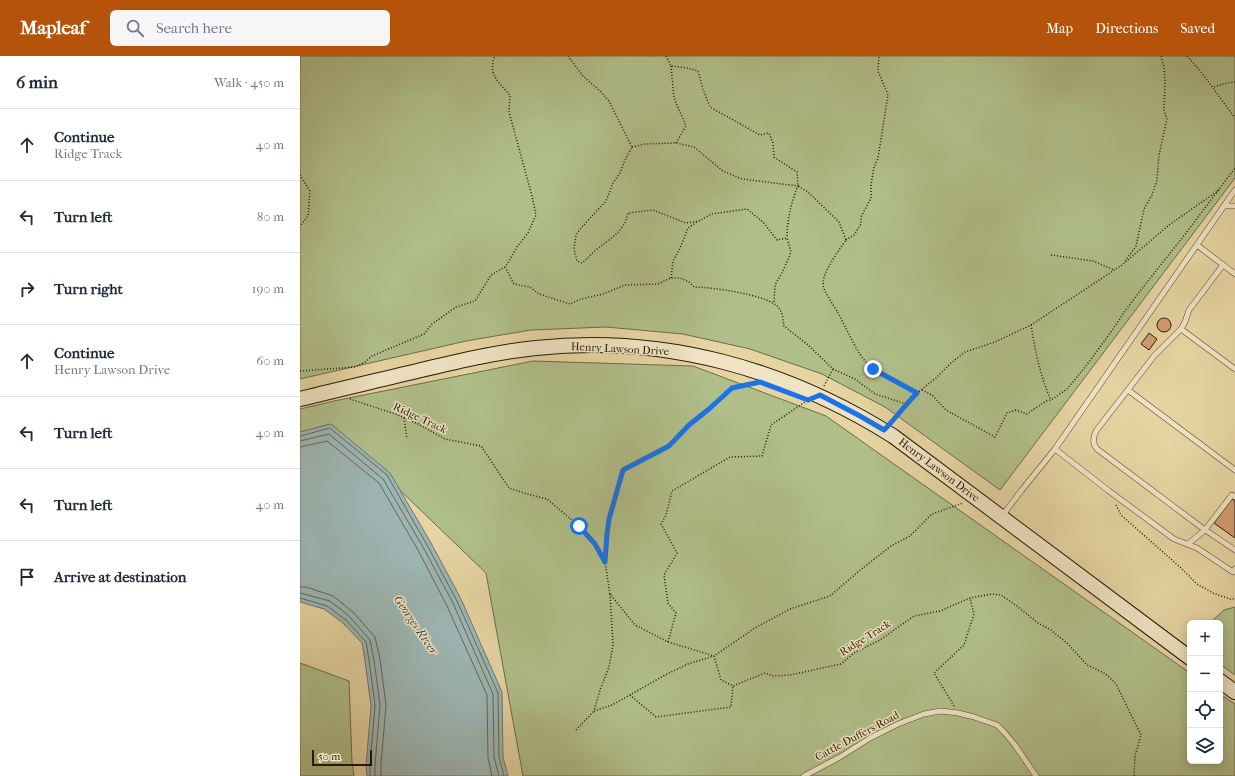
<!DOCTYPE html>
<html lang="en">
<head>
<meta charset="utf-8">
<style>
  :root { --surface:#fff; --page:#f6f6f7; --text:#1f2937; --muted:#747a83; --line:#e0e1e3; --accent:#b45309 }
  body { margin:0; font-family:"IM FELL French Canon",serif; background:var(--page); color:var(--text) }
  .controls { position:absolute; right:12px; bottom:12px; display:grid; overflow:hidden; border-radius:6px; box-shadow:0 2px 10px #0003 }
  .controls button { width:36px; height:36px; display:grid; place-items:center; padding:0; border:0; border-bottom:1px solid var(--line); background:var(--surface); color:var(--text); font:20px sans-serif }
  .scale { position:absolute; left:12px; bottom:10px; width:60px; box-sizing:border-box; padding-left:4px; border:2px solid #281904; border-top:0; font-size:11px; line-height:14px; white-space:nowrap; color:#281904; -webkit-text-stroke:3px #efe3c3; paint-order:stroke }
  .stop { position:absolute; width:12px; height:12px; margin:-9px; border:3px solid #1a73e8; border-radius:50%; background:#fff }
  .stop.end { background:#1a73e8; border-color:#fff; box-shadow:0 1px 4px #0008 }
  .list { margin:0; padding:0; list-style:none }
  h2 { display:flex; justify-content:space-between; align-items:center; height:52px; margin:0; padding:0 16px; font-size:17px }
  h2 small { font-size:13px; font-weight:400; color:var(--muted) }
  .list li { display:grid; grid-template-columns:26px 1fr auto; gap:12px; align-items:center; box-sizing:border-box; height:72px; padding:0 16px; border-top:1px solid var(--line) }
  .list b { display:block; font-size:15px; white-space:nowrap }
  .list p { margin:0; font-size:13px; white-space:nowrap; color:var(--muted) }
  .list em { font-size:13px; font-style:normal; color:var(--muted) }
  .icon { flex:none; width:22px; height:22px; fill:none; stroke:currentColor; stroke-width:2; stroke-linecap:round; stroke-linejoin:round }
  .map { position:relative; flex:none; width:935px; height:720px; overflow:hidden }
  header { display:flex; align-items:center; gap:24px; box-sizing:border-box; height:56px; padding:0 20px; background:var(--accent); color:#fff }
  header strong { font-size:19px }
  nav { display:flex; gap:22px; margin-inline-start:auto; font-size:14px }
  .search { width:280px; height:36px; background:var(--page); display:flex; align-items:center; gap:10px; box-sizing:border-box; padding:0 14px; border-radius:6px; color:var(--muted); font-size:15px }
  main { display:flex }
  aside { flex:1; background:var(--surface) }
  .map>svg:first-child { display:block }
</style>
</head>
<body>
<header>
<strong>Mapleaf</strong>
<div class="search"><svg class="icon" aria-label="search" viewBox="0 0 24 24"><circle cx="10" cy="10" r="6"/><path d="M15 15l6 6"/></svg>Search here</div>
<nav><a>Map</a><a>Directions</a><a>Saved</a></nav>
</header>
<main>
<aside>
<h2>6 min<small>Walk · 450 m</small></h2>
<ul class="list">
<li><svg class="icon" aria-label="ahead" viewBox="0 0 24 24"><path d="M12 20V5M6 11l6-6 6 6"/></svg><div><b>Continue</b><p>Ridge Track</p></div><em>40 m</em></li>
<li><svg class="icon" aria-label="left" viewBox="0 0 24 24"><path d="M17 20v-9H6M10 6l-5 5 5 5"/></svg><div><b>Turn left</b></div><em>80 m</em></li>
<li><svg class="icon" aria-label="right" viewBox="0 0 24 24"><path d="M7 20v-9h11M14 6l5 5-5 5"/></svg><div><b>Turn right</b></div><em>190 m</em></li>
<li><svg class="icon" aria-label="ahead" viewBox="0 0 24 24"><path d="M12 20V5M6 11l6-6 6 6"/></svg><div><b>Continue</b><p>Henry Lawson Drive</p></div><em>60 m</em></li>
<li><svg class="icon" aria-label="left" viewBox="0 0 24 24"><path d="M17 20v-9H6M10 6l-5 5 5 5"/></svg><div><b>Turn left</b></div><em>40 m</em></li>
<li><svg class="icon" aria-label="left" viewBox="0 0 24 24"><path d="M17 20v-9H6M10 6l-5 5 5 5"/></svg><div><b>Turn left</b></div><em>40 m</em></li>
<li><svg class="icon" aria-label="arrive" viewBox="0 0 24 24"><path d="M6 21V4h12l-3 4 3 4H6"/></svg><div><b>Arrive at destination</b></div></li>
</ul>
</aside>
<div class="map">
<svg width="935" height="720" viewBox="0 0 935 720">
  <rect width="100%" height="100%" fill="#e6d4a2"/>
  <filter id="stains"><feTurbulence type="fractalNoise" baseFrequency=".005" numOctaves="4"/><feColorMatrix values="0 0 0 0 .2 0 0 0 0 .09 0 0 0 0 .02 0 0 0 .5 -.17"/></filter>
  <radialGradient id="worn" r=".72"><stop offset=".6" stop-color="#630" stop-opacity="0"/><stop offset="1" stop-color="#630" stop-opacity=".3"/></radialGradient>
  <path fill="#b0be89" stroke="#6c6c46" d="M0,0H935V122L700,434L585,351L522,318L450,293L383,278L306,271L231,274L166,285L0,323Z
    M233,305L393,310L526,360L890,617V705H920V638L935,648V720H223L186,517L31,368L0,376V353L34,345Z
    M935,551V619L920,608V567H910L924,554Z
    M0,607L49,625L52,706L54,720H0Z"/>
  <path fill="#9db5b2" stroke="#6e776c" d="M31,368L90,417L131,487L161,543L202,636L203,701L208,720H67L66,709L71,650L65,605L62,587L43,567L24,553L0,546V376Z"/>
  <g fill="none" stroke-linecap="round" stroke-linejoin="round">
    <path stroke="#62675b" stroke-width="1" d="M0,380L30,372L87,419L127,489L157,545L198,637L199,701L204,720
      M0,385L29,378L83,423L123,491L153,547L193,638L194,701L199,720
      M0,391L27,385L79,427L118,494L147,550L187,639L188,702L192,720
      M0,531H6L33,540L53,556L75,581L80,603L86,649L81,709V720
      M0,537L30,545L49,560L70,584L74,604L80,649L75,709V720
      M0,542L27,550L46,564L66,586L69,604L75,649L70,709V720"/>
  </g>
  <path fill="#d39e72" stroke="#281904" d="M857 269a7 7 0 1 1 14 0a7 7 0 1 1-14 0Z
    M849,277L857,283L849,294L841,288Z
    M932,443L935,445V482L914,467Z"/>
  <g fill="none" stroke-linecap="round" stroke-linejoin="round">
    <defs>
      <path id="service" d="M924,150H935
        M897,189L935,218
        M881,273L885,266L889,254L923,209
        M935,313L881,273L854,300L796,375C793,381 792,387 797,393L901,471L935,494
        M828,334L935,414
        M755,393L809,435L874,483L897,492L933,516L935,513
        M702,460L721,435L755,393L935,134
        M888,488L905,474L932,439L935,441
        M504,720L540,701L570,682L598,668L624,658L641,655L658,657L674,661L697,669L704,676L715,689L736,720"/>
      <path id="secondary" d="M0,343C40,333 80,324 121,314C159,305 197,296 236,292C364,278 486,313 593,380L890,602
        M920,625L935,636"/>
    </defs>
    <use href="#service" stroke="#58482c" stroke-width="6"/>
    <use href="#secondary" stroke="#281904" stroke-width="16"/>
    <path stroke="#281904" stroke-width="1.5" stroke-dasharray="1 2" stroke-linecap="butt" d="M268,0L283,20L300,35L309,45L332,91L324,106L320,117L313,127L306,145L281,172L276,179L274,193L277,205L282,207C287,203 291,198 296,194C310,182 323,178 328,157L353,154L386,167L399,165L411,158L447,153L463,166L477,184L487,182L491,196L483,215L475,229L474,247
      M366,0L371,10L387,12L398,15L403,33L410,51L460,79L469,77L473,87L474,101L497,116L498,130L508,136L539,166L546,184C539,194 523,216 523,227C523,236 534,249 538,257C545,270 551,283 558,295C562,302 568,309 574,314C587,324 604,328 617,337L636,322L651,307L665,296L695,286L731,269L822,209L869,169L919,134
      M887,0C905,19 919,41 935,62
      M371,10L374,42L386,70L376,87
      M914,31L927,27L935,26
      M332,91L345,88L376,87L394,91L423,115L442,123L498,130C491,147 487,164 487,182
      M0,119L10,135L8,160L0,170
      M546,184L554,179L561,168V161L571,142V129L574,111L578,102L588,39L578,15L579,0
      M751,199L793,205L814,214
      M825,205L836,190L844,153L852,139L857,124L859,99L867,63L864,55L865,24L864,11L861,0
      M205,211L214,228L230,231L239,238L270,248L281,243L303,238L325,229L358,228L371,222H380L389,226L394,231C411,231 470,239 479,252C483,257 483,265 484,270L508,289L533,313L555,323L575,338L606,348
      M371,222L373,205L380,192L388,172L397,166
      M731,269C735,294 740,320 751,344
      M0,315L55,311L65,306L72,300L124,278L132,268L156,251L175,245L191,219L205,211L209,205L217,191L228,177L236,159L232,140L209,56L210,39C199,27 187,17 195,0
      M524,330L533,313
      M622,334L632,339L646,354L695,381L707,357L716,354L727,358L746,345L751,344L767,333L786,310L811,276L825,255L840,235L883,181L935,112
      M50,343L98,359L118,368L145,383L181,390L209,432L224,437L247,443L279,470L295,488L305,506L310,538L335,569L368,586L414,600L421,624L433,630L465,617L473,620L490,619L541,608L554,597L580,584L614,560L640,555L670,542L692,538L701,539L717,550L738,567L751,574L768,588L787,609L806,618L816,628L841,679L835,700L834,720
      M104,362L107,383
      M591,367L606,348L617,337
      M816,449L821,459L881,512L897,528L913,537L930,543H935
      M305,506L309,463L323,414L369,390L389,369L409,353L432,332L454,327
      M310,538L313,589L309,611L300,634L294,655L312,649L367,618L388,608L414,600L455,572L490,553L530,540L559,515L591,490L610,480L632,458L663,447
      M368,586L376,557L368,547L364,519L377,497L361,468L366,459L372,435L430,401L462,400L471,369L505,346
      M330,639L356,661L431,651L433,630
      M654,650L634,617L664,589L674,558L670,542
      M276,674L294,655"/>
    <use href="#service" stroke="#efe3c3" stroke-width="5"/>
    <use href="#secondary" stroke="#efe3c3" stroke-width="14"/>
  </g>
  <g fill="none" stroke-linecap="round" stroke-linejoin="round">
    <path stroke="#1a73e8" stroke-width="5" d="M279,470L295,488L305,506L307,478L309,463L323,414L369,390L389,369L409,353L432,332L460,326L508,344L520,339L560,360L584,374C596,362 605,349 617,337L573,313"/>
  </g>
  <g text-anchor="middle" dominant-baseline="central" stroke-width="3" stroke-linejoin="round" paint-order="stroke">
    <g font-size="11" fill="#281904" stroke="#efe3c3">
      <text transform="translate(320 293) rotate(3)">Henry Lawson Drive</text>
      <text transform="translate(120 362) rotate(25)">Ridge Track</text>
      <text transform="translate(639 414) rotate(37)">Henry Lawson Drive</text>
      <text transform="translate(565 582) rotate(-32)">Ridge Track</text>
      <text transform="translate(557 680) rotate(-28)">Cattle Duffers Road</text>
    </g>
    <g font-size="12" font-style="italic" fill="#4b4838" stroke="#efe3c3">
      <text transform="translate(116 569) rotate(56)">Georges River</text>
    </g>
  </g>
  <rect width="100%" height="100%" filter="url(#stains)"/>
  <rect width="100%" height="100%" fill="url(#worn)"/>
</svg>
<div class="controls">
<button>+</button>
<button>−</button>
<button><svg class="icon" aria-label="locate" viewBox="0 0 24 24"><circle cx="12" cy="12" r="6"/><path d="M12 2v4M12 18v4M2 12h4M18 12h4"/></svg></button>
<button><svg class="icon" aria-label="layers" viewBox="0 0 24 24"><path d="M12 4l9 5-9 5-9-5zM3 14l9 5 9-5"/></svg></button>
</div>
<div class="scale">50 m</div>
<div class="stop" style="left:279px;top:470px"></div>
<div class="stop end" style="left:573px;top:313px"></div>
</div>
</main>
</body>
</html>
